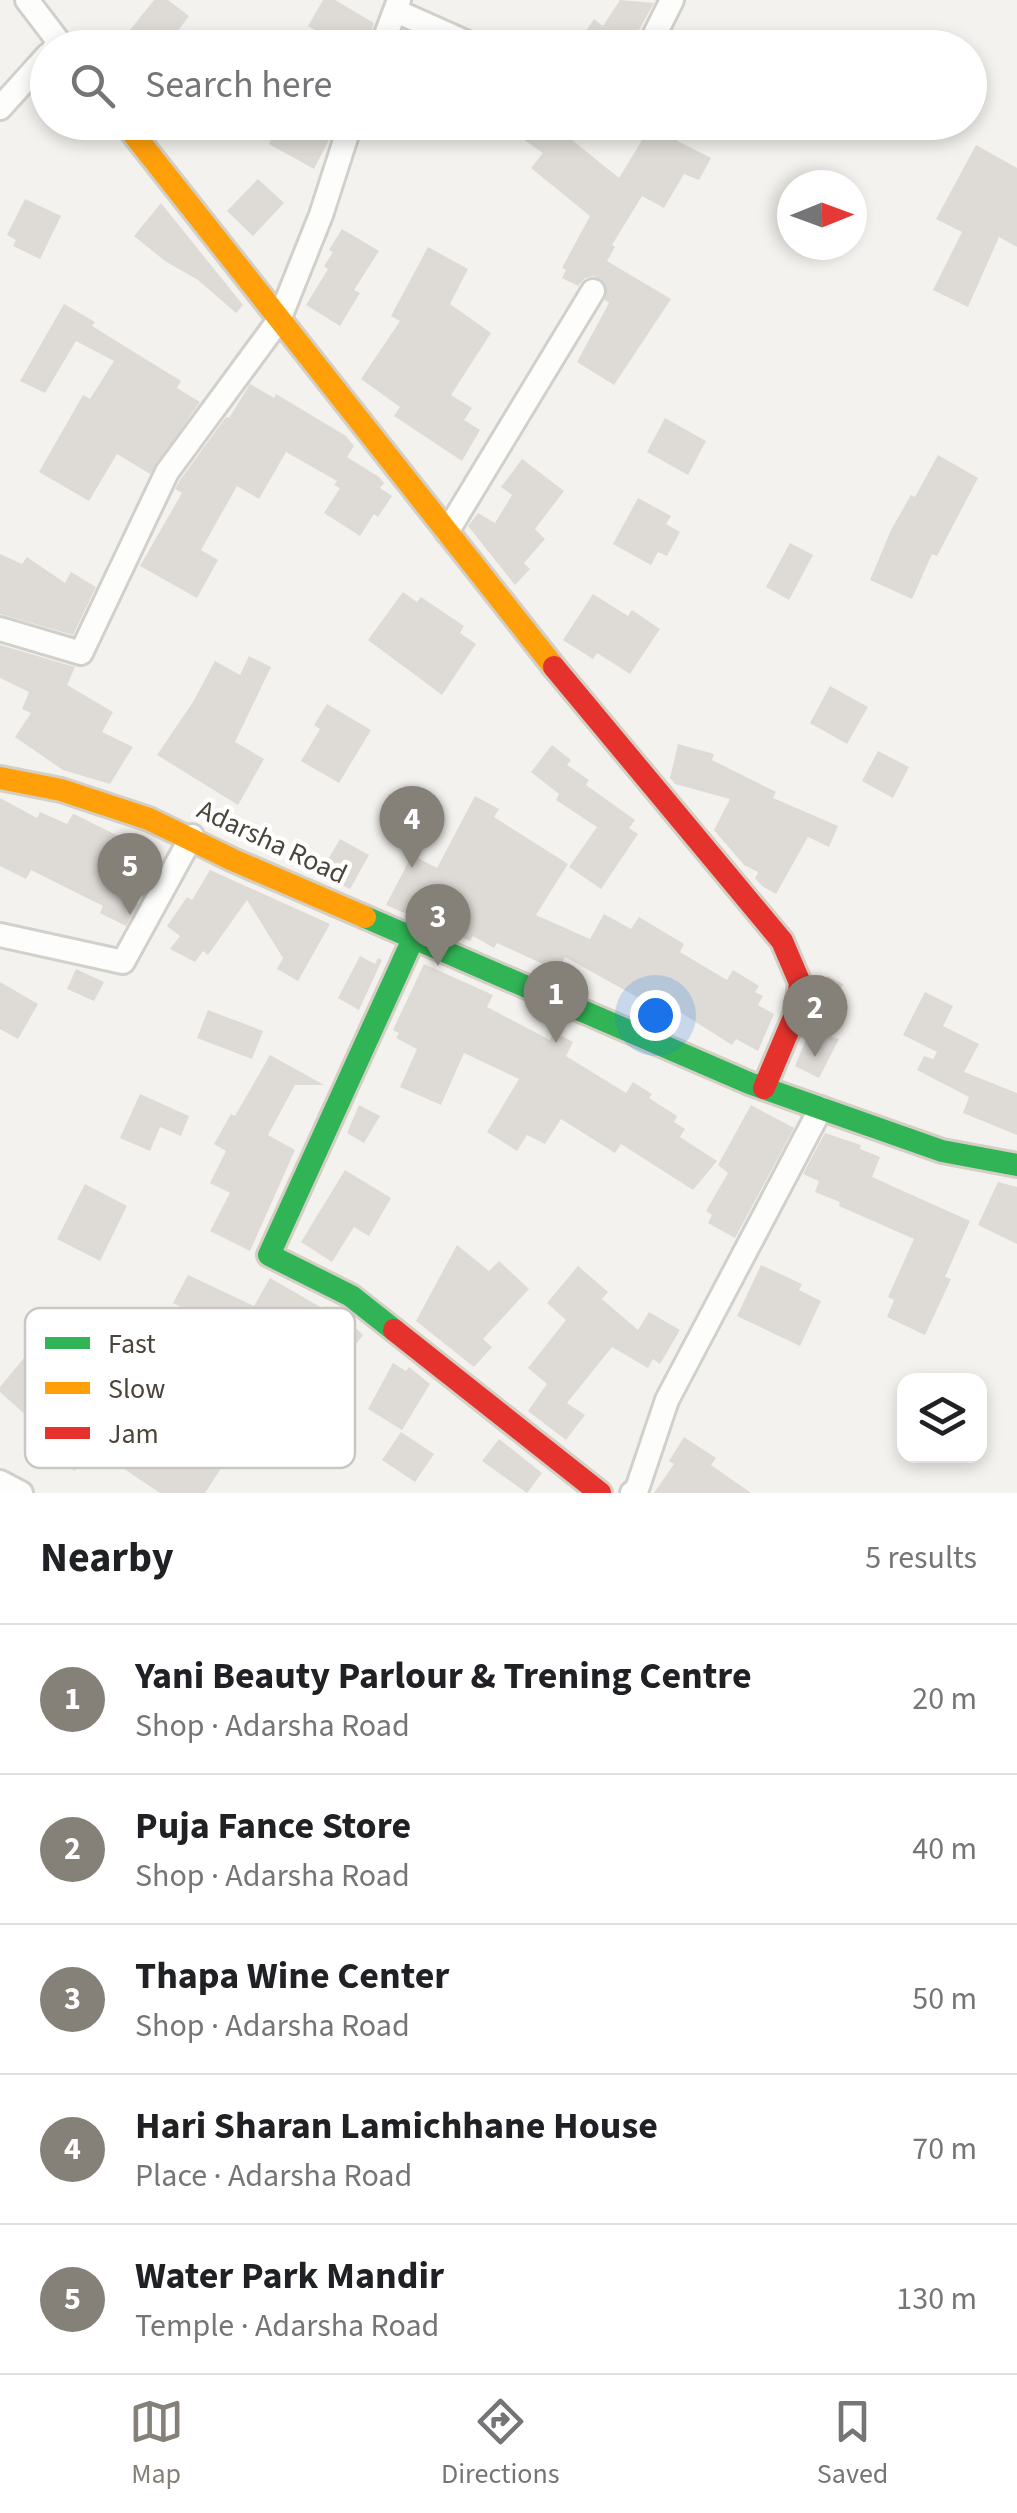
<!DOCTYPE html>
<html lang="en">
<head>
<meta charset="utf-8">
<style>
  :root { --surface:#fff; --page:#f2f2f2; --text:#202124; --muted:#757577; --line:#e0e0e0; --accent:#868178 }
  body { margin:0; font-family:"Source Sans 3",sans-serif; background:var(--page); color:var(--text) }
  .controls { position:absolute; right:30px; bottom:30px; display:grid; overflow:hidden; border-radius:20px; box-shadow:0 5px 15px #0003 }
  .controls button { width:90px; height:90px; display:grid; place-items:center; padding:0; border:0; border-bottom:2px solid var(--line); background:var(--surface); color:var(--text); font:50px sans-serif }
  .compass { position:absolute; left:777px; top:170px; width:90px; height:90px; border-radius:50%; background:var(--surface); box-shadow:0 5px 15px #0003; rotate:89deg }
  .you { position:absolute; left:655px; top:1015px; width:35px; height:35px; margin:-25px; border:8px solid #fff; border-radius:50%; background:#1a73e8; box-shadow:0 0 0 15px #1a73e833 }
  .badge { display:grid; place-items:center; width:65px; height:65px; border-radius:50%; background:var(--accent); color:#fff; font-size:32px; font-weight:700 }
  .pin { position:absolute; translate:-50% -82px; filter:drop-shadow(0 2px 5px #0008) }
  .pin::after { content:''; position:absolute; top:52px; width:35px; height:30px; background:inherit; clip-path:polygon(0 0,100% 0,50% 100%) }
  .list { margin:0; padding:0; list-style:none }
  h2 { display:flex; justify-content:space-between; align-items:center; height:130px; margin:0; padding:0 40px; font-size:42px }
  h2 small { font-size:32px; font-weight:400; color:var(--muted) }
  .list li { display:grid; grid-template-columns:65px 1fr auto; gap:30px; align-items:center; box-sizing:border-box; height:150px; padding:0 40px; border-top:2px solid var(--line) }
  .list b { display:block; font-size:38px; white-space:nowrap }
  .list p { margin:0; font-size:32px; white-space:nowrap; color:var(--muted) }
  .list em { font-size:32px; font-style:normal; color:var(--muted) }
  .icon { flex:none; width:55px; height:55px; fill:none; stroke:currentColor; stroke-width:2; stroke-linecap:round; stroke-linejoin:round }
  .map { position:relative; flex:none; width:1017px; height:1493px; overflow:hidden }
  .search { position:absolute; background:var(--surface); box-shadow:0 5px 15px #0003; left:30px; right:30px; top:30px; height:110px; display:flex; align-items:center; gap:25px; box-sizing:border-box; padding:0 35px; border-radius:55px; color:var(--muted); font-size:38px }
  .sheet { height:880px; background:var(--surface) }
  nav { display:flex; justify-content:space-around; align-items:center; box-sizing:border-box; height:140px; border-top:2px solid var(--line); background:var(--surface); font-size:28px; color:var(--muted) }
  nav a { display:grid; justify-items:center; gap:5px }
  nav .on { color:var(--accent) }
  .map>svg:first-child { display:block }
</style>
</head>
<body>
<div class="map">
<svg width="1017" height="1493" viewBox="0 0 1017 1493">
  <rect width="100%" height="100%" fill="#f4f2ee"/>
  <path fill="#dedbd6" d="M154,0H168L189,16L165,48H143L126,35Z
    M323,0H335L374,23L366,48H319L326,36L308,26Z
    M620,0L654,3L630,46L632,48H574L594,19L603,26Z
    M281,122H311L332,134L314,169L269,144Z
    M498,122H542L559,134L561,131L619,178L650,127L711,158L699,180L684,174L664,208L642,196L612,245L615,247L607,261L671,299L614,385L577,362L609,303L605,300L606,285L594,276L585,278L578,286L562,278L566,270L562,268L590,216L531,168L543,153Z
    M976,145L1017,168V247L999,237L968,307L933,290L962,232L936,219Z
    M258,179L284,203L253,236L227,211Z
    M25,199L61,216L40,259L13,246L16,240L7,235Z
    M161,203L243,305L236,313L198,280L165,261L134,236Z
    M342,229L379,251L354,290L360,293L340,326L306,305L328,269L324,266L333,252L329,250Z
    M428,247L468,269L450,304L491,333L451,395L472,408L464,420L480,430L462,461L394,416L400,407L361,379L400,321L391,316Z
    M64,304L95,322L92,326L181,381L177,388L200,402L150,474L117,454L89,501L39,472L83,395L90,399L114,361L76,341L45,393L20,381Z
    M250,384L274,398L276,394L346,436L354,446L347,457L379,477L384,483L380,488L392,496L378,517L374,514L360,536L324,513L340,488L334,485L337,481L286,452L259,499L237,486L201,550L218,560L197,598L140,566L182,493L175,489L180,480L226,417L229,418Z
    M665,418L706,441L688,475L647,452Z
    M938,455L978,478L937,556L932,554L912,599L870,580L891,530L911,495L915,497Z
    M522,459L564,491L535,529L545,539L524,563L530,569L515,585L468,526L478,513L495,523L512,495L501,487Z
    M638,498L671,516L666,524L680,532L667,556L658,552L651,565L613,544Z
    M790,543L813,555L789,600L766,587Z
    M0,554L22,564L27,557L65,583L71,572L96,587L73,635L0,614Z
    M403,592L417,602L421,597L464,626L460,633L476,644L442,695L368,640Z
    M593,594L628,616L632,610L660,629L630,674L597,653L593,659L563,640Z
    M0,645L75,667L67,685L113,712L102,732L133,747L110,784L63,770L15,737L31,713L22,709L29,692L0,678Z
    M249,656L271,667L235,742L264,759L238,805L157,755L193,702L215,661L240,675Z
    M830,686L868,707L847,744L810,723Z
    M327,704L371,730L339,783L301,761L320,729L314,725Z
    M678,744L714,754L712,760L776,792L773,798L838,826L829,847L808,837L776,894L762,886L755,878L758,872L744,865L714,830L730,799L675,784L670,778Z
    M552,745L571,760L567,765L589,780L586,785L635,820L629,828L638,834L601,889L569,867L597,827L556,800L559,794L531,772Z
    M878,751L909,767L893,798L862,781Z
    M475,796L499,809L494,817L568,864L536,915L590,939L604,914L631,929L639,917L684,944L680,952L727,980L733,970L759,986L755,992L763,996L758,1005L774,1014L758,1051L736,1039L732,1045L680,1012L671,1027L660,1023L632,1006L637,997L565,957L558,971L497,943L494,948L473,936L470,941L386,905L412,855L437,868Z
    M0,798L37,818L40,812L67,824L73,814L76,815L138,846L116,893L138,904L126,926L100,913L103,906L31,870L26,879L0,866Z
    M340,839L369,855L350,889L319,875Z
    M210,870L330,924L298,981L277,969L283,958L247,900L208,955L203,951L195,962L170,949L180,936L167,926L187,897L192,900Z
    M360,956L375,964L378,958L382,960L359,1010L338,998Z
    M424,964L493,995L487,1007L550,1040L554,1032L573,1042L566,1056L626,1093L633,1082L652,1094L649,1098L677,1116L674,1122L685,1129L680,1137L717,1161L693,1190L621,1144L615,1153L561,1119L545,1144L527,1135L517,1151L487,1132L519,1079L464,1053L441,1105L400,1087L417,1049L396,1038L399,1033L393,1030Z
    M76,969L104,982L94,1001L67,989Z
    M828,976L843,984L827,1022L834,1024L829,1036L839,1039L819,1078L795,1066L815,1018L819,993Z
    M0,982L38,1004L18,1039L0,1029Z
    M925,992L953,1006L943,1026L979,1044L964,1072L1017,1093V1135L963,1113L969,1097L917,1070L924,1056L933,1059L937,1052L903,1035Z
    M208,1010L263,1031L252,1059L197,1038Z
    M270,1055L324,1085H295L268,1135L295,1150L250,1251L210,1231L230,1193L210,1183L226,1151L214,1144L231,1114L235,1116Z
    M140,1094L189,1116L181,1136L160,1127L150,1151L120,1138Z
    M359,1105L380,1116L364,1143L347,1133Z
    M751,1105L794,1128L735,1238L708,1223L712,1215L706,1211L728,1173L718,1165Z
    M825,1133L861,1145L860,1149L880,1157L872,1177L970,1221L945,1277L951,1279L925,1335L887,1317L894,1300L888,1297L914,1239L839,1206L840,1202L815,1192L819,1181L803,1174Z
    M345,1170L391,1198L369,1236L354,1227L332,1262L301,1242Z
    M998,1182L1017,1187V1244L978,1225Z
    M85,1184L127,1206L100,1261L57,1239Z
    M457,1245L489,1271L499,1261L529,1289L483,1339L492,1347L474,1367L416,1321Z
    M761,1265L802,1284L799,1290L821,1301L800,1346L737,1316Z
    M578,1266L608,1292L602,1299L638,1330L649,1312L680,1330L660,1364L653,1359L648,1368L612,1347L567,1403L585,1415L566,1440L528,1411L547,1384L528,1368L566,1320L547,1303Z
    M188,1275L254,1306L270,1278L324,1309L326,1306L340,1313L363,1335L338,1368L330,1361L323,1370L268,1335L262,1345L235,1329L232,1334L173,1303Z
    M37,1342L65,1365L54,1378L57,1382L41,1407L94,1436L75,1471L31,1447L41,1429L0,1392V1387Z
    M393,1363L406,1371L409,1367L430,1384L402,1430L368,1409Z
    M196,1414L238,1442L205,1493H160L105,1456L129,1420L136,1424L141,1417L178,1442Z
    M401,1432L434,1454L415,1482L382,1460Z
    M684,1437L716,1458L711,1465L751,1493H654L674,1464L669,1461Z
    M499,1439L542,1473L527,1493L482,1461Z"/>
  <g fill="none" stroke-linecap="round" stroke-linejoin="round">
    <defs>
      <path id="street" d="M27,0L59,42L54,48
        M396,11L479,48
        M381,48L399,0
        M648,48L672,0
        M0,108L48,55
        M447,532L593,291
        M0,629L81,653L167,472L279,320L321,215L351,122
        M0,935L123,962L192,836
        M0,1482L21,1493
        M632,1493L637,1489L667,1400L821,1108"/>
      <path id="fast" d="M365,917L749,1083L942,1151L1017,1165
        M394,1330L351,1296L269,1255L413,939"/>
      <path id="slow" d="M124,122L554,667
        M0,778L61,790L149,819L233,860L365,917"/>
      <path id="jam" d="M554,667L782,941L800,983L797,1010L764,1088
        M394,1330L600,1493"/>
    </defs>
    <use href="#street" stroke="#d2d0cb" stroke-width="28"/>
    <use href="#fast" stroke="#d3cfc5" stroke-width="28"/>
    <use href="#slow" stroke="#d3cfc5" stroke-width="28"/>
    <use href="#jam" stroke="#d3cfc5" stroke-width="28"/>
    <use href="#street" stroke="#fdfdfc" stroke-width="22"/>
    <use href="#fast" stroke="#30b455" stroke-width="22"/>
    <use href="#slow" stroke="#ff9f0a" stroke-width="22"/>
    <use href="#jam" stroke="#e5322d" stroke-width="22"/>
  </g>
  <g text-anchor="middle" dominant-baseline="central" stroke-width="9" stroke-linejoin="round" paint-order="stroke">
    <g font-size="28" fill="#4b4439" stroke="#fff">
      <text transform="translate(272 842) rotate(25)">Adarsha Road</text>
    </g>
  </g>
  <rect x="25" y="1308" width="330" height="160" rx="15" fill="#fff" stroke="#c9c7c4" stroke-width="2.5"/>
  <rect x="45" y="1337" width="45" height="12" fill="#30b455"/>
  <rect x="45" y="1382" width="45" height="12" fill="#ff9f0a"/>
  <rect x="45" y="1427" width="45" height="12" fill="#e5322d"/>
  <g font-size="28" fill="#4b4439">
    <text x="108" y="1353">Fast</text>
    <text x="108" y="1398">Slow</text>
    <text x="108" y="1443">Jam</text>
  </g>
</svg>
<div class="controls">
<button><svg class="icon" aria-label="layers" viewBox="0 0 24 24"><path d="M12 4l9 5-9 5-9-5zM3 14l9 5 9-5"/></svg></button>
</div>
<svg class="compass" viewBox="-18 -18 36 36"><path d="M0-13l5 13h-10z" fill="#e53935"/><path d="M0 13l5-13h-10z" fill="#757577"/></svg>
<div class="you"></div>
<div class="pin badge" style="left:556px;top:1043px">1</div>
<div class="pin badge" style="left:815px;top:1057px">2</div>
<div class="pin badge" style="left:438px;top:966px">3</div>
<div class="pin badge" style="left:412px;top:868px">4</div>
<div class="pin badge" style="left:130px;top:915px">5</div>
<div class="search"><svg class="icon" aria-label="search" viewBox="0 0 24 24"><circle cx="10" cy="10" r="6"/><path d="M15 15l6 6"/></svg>Search here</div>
</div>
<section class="sheet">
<h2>Nearby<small>5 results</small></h2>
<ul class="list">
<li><span class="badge">1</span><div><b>Yani Beauty Parlour &amp; Trening Centre</b><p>Shop · Adarsha Road</p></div><em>20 m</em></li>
<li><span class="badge">2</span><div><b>Puja Fance Store</b><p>Shop · Adarsha Road</p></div><em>40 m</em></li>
<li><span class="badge">3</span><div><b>Thapa Wine Center</b><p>Shop · Adarsha Road</p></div><em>50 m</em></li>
<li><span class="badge">4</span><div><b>Hari Sharan Lamichhane House</b><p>Place · Adarsha Road</p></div><em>70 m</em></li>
<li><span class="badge">5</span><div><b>Water Park Mandir</b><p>Temple · Adarsha Road</p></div><em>130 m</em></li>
</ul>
</section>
<nav>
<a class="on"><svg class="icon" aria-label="map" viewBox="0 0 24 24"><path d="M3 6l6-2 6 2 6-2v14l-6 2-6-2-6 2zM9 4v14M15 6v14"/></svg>Map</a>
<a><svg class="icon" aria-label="directions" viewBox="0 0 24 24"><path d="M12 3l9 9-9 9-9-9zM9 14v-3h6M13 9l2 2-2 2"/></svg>Directions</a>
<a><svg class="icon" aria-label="saved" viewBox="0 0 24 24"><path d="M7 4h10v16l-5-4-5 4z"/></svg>Saved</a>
</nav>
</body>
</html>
